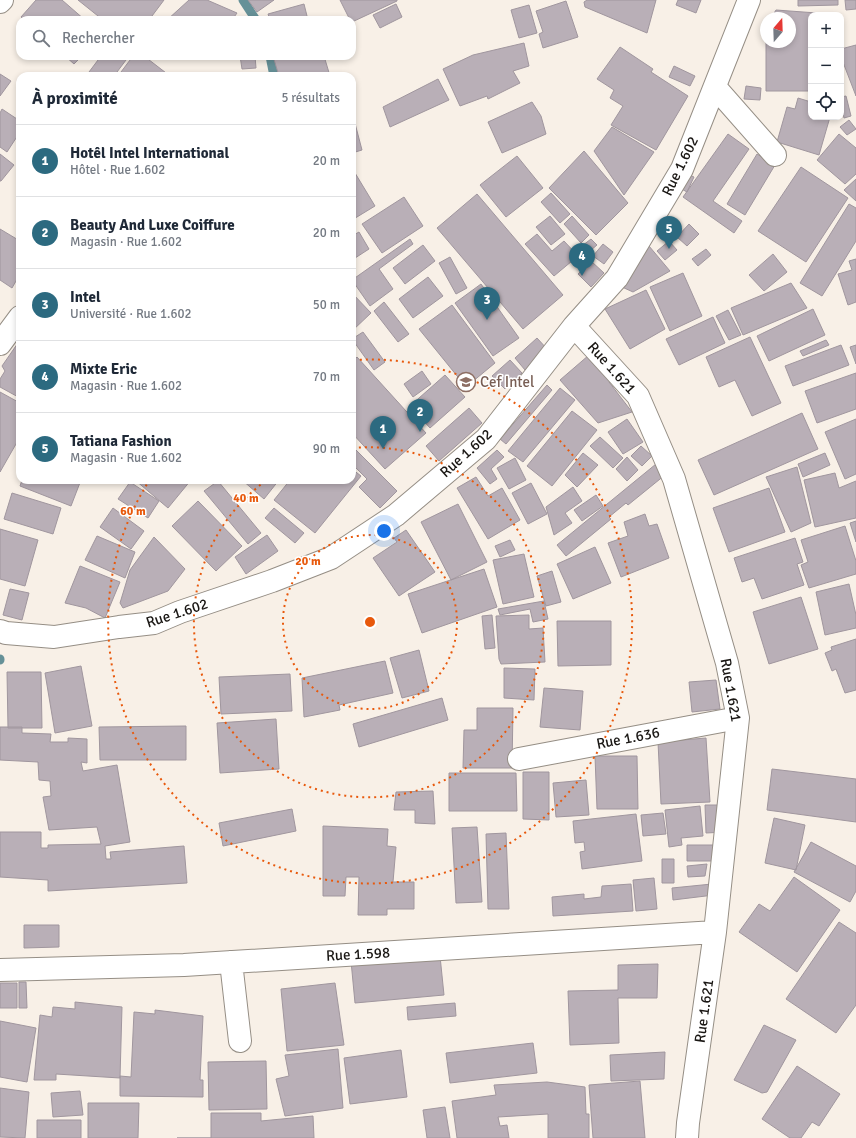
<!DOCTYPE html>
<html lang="fr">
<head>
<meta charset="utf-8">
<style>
  :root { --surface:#fff; --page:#f6f6f7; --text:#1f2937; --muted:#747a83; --line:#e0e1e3; --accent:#2c6a80 }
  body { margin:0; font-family:Signika,sans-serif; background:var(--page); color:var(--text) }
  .controls { position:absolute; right:12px; top:12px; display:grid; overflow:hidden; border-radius:8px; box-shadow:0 2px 6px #0003 }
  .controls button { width:36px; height:36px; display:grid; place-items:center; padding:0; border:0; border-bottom:1px solid var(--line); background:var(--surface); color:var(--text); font:20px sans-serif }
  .compass { position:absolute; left:760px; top:12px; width:36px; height:36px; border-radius:50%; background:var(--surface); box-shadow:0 2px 6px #0003; rotate:19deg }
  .you { position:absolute; left:384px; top:531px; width:14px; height:14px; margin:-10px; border:3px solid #fff; border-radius:50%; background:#1a73e8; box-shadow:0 0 0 6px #1a73e833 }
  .badge { display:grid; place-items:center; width:26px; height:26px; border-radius:50%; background:var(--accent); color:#fff; font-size:13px; font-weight:700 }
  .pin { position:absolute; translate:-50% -33px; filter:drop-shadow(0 1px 2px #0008) }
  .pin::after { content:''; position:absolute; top:21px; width:14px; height:12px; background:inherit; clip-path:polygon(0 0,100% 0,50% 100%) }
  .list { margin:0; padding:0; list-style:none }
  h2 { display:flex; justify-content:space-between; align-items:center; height:52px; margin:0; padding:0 16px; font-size:17px }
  h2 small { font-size:13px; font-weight:400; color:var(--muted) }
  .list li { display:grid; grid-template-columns:26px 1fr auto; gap:12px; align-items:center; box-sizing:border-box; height:72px; padding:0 16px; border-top:1px solid var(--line) }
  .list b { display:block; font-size:15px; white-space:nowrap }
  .list p { margin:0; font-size:13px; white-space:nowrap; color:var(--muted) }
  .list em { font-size:13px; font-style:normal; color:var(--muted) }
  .icon { flex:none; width:22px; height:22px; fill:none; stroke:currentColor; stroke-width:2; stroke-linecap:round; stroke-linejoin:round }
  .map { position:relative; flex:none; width:856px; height:1138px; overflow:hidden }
  .search { position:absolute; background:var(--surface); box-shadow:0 2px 6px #0003; left:16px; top:16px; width:340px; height:44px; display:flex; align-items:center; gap:10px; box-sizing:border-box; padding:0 14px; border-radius:12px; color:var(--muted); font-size:15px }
  .panel { position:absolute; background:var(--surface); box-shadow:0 2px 6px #0003; left:16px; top:72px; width:340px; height:412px; border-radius:12px }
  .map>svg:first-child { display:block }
</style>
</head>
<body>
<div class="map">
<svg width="856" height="1138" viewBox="0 0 856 1138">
  <rect width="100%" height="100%" fill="#f8f0e7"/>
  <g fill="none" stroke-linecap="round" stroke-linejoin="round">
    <path stroke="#669198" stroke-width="9" d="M243,0L256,20
      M270,56L274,76
      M0,660V659"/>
  </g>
  <path fill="#b9afb7" stroke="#a0969e" d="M36,0H62L85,20H24L21,17Z
    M78,0H164L149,20H103Z
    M189,0H207L237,13L232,20H167Z
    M248,0H274L257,12Z
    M340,0H397V1L352,22V20H350Z
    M587,0H656L647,33L585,7L584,2Z
    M678,0H701L696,13L676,5Z
    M798,0H838V5L798,6Z
    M845,0H856V9L846,10Z
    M566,1L578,37L543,48L539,34L543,32L536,11Z
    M304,4L308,20H270L268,14Z
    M396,4L402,17L380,28L373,15Z
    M529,5L537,33L519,38L511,10Z
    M776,10L817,13V15H811V91H766V42H790V18H771Z
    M524,43L529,66L513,71L520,83L488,99L487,96L460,106L443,69L473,55Z
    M856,45V96L841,57V49Z
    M620,47L653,69L651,72L688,96L656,150L611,125L623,106L610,98L614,90L597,79Z
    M65,56H82L74,64Z
    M101,56H129L114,76H86Z
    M133,56H144L170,76H118Z
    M240,56H255L256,68L242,69Z
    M273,56H324L330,76H279Z
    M674,66L695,76L690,86L669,77Z
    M0,74L11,81L0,96Z
    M438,79L449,100L390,127L383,107Z
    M746,86L761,88L760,100L744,99Z
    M846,96L851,116L844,118L841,105V97Z
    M798,98L811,102V117H830L819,155L777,142L787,107L795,109Z
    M532,102L541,116L546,134L502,153L488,122Z
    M2,109L20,121V132L7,152L0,147V113Z
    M352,112L362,150L352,153Z
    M849,120L856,129L847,135L840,127Z
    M612,127L654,152L624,195L594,151Z
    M728,134L749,149L713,201L742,221L734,233L683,197Z
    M839,134L856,148V174L845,184L817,160Z
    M584,151L628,203L596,235L549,188Z
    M0,154L14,165L1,181H0Z
    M757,154L775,165L745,215L727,204Z
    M517,156L543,188L506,217L480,185Z
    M801,167L848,198L806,262L758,231Z
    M352,168L375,206L352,220Z
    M685,173L694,177L687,192L678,187Z
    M856,179V201L844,190Z
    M551,193L570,214L560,223L541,202Z
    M477,194L563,295L523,329L437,228Z
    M404,197L423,226L382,253L362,224Z
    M849,204L856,208V241L822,296L800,283Z
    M550,216L565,234L551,245L536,227Z
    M572,216L589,235L581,243L564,224Z
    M689,224L699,234L687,246L677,237Z
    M0,229L20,241V274L12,288L0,280Z
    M359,232L369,249L352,260V236Z
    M537,234L552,251L564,241L578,256L554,276L525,244Z
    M410,239L413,244L379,269L393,289L370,306L352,280Z
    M591,239L597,245L584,256L578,249Z
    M669,241L677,250L665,260L657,251Z
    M603,244L613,252L604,264L593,256Z
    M423,245L435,261L405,284L393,268Z
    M649,246L670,271L633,292L622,287Z
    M706,249L711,255L698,266L692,259Z
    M773,254L787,272L764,291L749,275Z
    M450,257L467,288L456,294L439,263Z
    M856,259V302L848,305L838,274L852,270L849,261Z
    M591,261L604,273L591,287L578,274Z
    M683,273L702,316L670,331L650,287Z
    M428,277L443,296L413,318L399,299Z
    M791,283L807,308L743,335L731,308Z
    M481,284L519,338L493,356L455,303Z
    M646,290L665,329L630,349L605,309Z
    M352,293L371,313L352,331Z
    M384,302L409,334L398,342L374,311Z
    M452,305L495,363L466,387L419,329Z
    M813,309L825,335L769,361L757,336Z
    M728,310L741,335L729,340L716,316Z
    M713,317L725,343L679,365L666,339Z
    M363,332L385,362L374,370L352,339Z
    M750,337L781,403L752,416L735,380L719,387L706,357Z
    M537,338L548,350L525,370L515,358Z
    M20,340V398L0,387V379L5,371L2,366Z
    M826,340L829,345L803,356L800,351Z
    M841,345L849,365L793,386L785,366Z
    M856,345V364L850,347Z
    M589,355L614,378L609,382L632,412L598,423L560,380Z
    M357,357L426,433L385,469L352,433V362Z
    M510,360L522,373L505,389L492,376Z
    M422,371L431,384L413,397L404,384Z
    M856,373V409L817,423L805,391Z
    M445,375L465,397L430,428L410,406Z
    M547,385L552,390L506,444L500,439Z
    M560,388L575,400L523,462L508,451Z
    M0,392L20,403V437L0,472Z
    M469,408L482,423L439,461L426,446Z
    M572,411L597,430L552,486L527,466Z
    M802,413L818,449L714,495L698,460Z
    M627,419L643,442L623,454L608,432Z
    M856,419V474L845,479L825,432Z
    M600,437L623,458L613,468L590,446Z
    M641,446L652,456L642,466L631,456Z
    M355,449L397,491L380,508L359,487L367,479L352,464V452Z
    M497,450L504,457L491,469L497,479L490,484L477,468Z
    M583,453L598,465L577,487L565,475Z
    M825,453L830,465L803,477L798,464Z
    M627,457L638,470L627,481L616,469Z
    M515,458L526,480L509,489L497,468Z
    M656,464L665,475L628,505L626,503L609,517L611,519L566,556L557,545Z
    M797,467L811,523L791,532L766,477Z
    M352,469L361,476L315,533L274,500L290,480H352Z
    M835,473L839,488L856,481V518L815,527L804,480Z
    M476,477L488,496L502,488L520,520L488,539L457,488Z
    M22,480H81L71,506L20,486Z
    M135,480H191L168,508Z
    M242,480H279L264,499Z
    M218,481L261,533L248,544L204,491Z
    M130,482L159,501L148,518L118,499Z
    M531,483L547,514L528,524L512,493Z
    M573,487L582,501L565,513L572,523L554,535L546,507Z
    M769,488L785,532L729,552L713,508Z
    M12,493L61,508L53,534L4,519Z
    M596,495L603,506L582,521L574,510Z
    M198,501L242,546L216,571L172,526Z
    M458,504L487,562L451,580L421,522Z
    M113,508L144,531L131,549L100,527Z
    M274,508L304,533L295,543L265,518Z
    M645,514L649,526L657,524L669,558L621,577L608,543L628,536L624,522Z
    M856,521V542L850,523Z
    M845,526L856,561V574L809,588L801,565L808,562L801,540Z
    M0,529L38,540L25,586L0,579Z
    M406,530L435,572L399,596L373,558L397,542L394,538Z
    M267,535L278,551L246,574L235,557Z
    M97,536L135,552L125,578L85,560Z
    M154,537L185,569L168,591L123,608L120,603L130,570Z
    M795,538L803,562L797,564L804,585L762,599L754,578L742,582L734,558Z
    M510,540L515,550L500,557L495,546Z
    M595,547L611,583L573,599L557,564Z
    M524,554L534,597L503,604L493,560Z
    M80,566L120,582L105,618L86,608L65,603Z
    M484,569L497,607L422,633L408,594Z
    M552,571L561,602L546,606L537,576Z
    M849,584L856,615V628L825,635L816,592Z
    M10,589L29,593L22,620L3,615Z
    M801,597L818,649L769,664L753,612Z
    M544,601L548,619L533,622L530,609L500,615L498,609Z
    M492,615L495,648L485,649L482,616Z
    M529,615V629L543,628L545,662L501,664L499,659L496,616Z
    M557,621H611V665L558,666Z
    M856,639V690L845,693L836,669L832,671L825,653L832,650L831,647Z
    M419,650L429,691L402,698L390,658Z
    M385,661L393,693L339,705L340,710L304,717L302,678Z
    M81,666L92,726L55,733L45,673Z
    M504,668L535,669L534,700L504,698Z
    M7,672H41L42,728H8Z
    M290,674L292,711L221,714L219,677Z
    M716,680L720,709L692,712L689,682Z
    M544,688L583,691L580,730L540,727Z
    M442,698L448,720L359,747L353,724Z
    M477,708H513L512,768H463L464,730H477Z
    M276,719L279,769L220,773L217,723Z
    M186,726V760H100L99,727Z
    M0,727H22V733L51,734L50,742H68V738L87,739V763L81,762L83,771L117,765L130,842L105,846L106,859H111L110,852L184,846L187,883L48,891V880L0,877V832H41V848H48V845L101,844L97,827L49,830L43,797L51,796L50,781L39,780L38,762L0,760Z
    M706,738L710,802L661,804L658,742Z
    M595,756H637L638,809H597Z
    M772,769L856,779V822L767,810Z
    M523,772H549V820L523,819Z
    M449,773H516L517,811H449Z
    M586,780L589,815L556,817L553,783Z
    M433,791L435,824L415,823V810H394L396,792Z
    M705,805H723L725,832L706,833Z
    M700,806L703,836L681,838L682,845L669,847L665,810Z
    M292,809L296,831L223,846L219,823Z
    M663,813L666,834L643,836L641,815Z
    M636,814L642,861L582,869L580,852L585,851L584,842L575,843L573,821Z
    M774,818L805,825L796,870L765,863Z
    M323,826L388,829L387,846L396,847L393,882H414V909H387V915H358L359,877H346L345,896H323Z
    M477,827L482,902L456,903L452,828Z
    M506,833L509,909H488L486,834Z
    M811,842L856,866V891L850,902L794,872Z
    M687,845H717V861H687Z
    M662,859H674V883H662Z
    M707,864L705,876L688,877L687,866Z
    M794,877L840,910L797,972L739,932L759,904L770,911Z
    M654,878L657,909L636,911L633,880Z
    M631,884L633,911L553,916L552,897L584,894V899L601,897L602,886Z
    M712,884L714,895L673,900L672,888Z
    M839,922L856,933V1005L836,1033L786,999Z
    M24,925H59V947L24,948Z
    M440,956L444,995L355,1003L351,961Z
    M658,964L657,998H618L619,1043L570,1045L568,991L618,990V965Z
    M19,982H26L27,1008H19Z
    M0,983H17V1008H0Z
    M335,983L344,1045L287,1051L281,989Z
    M75,1002L122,1007L120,1078L56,1074V1080H34L40,1015L52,1017L53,1007L75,1009Z
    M455,1003L456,1016L408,1020L407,1007Z
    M155,1010L203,1016L200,1080H203V1097L120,1096V1076L131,1077L134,1012L155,1014Z
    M0,1021L36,1028L27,1082L0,1077Z
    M764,1025L796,1040L767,1092L762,1093L734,1080Z
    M533,1043L537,1073L450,1083L446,1053Z
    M338,1049L343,1108L285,1116L276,1079L289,1076L285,1055Z
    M401,1050L407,1097L350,1104L344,1058Z
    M665,1052L664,1079L611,1081L610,1055Z
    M266,1061L267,1109L209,1110L208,1062Z
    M797,1066L840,1094L819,1126L812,1122L801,1138H790L762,1119Z
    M640,1081L645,1138H593L589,1085Z
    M547,1082L585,1087L586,1114H589V1138H548V1114L498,1117L500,1126L507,1125L509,1138H457L452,1101L496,1095L494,1085Z
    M0,1088L29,1092L25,1138L0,1137Z
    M80,1091L83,1115L53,1117L51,1093Z
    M88,1103H139L138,1138H88Z
    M445,1107L450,1138H427L423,1110Z
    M211,1113H261V1121L313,1116L314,1138H177H211Z
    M37,1120H81V1138H37Z"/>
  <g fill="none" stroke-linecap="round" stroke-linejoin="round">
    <defs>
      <path id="street" d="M0,2L2,0
        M715,87L775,155
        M574,326L638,396L674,479L727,663L738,718L715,932L688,1123L687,1138
        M0,344L20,317
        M0,631L6,633L54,637L119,627L154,623L180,612L272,581L331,558L396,515L486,439L574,326L617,278L682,169L749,0
        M519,759L738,718
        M231,962L240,1041
        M0,970L184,965L715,932"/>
    </defs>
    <use href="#street" stroke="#958e85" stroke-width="24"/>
    <use href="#street" stroke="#fff" stroke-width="22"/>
  </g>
  <g fill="none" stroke="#e8590c" stroke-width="2" stroke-dasharray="2 4">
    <circle cx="370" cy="622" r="87"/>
    <path d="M353 448A175 175 0 1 1 267 480"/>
    <path d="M354 360A262 262 0 1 1 149 481"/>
  </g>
  <defs>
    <symbol id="university-ring" viewBox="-11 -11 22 22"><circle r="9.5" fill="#fff" stroke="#8d6e63" stroke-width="1.5"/><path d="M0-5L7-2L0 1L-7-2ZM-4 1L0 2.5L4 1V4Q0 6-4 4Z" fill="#8d6e63"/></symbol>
  </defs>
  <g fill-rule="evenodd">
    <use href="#university-ring" x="455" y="371" width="22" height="22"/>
  </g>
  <g text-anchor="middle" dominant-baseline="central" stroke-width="3" stroke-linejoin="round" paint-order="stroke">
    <g font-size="15" fill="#1a1714" stroke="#fff">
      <text transform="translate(680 166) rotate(-64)">Rue 1.602</text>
      <text transform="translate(612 368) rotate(48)">Rue 1.621</text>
      <text transform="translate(466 453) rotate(-42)">Rue 1.602</text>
      <text transform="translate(177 613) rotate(-18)">Rue 1.602</text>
      <text transform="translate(731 690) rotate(80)">Rue 1.621</text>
      <text transform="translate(628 738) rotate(-11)">Rue 1.636</text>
      <text transform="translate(358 954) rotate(-3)">Rue 1.598</text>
      <text transform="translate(704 1011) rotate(-82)">Rue 1.621</text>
    </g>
    <g font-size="15" fill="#785e54" stroke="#fff" text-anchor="start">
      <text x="480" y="382">Cef Intel</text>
    </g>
  </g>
  <circle cx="370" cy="622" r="6" fill="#e8590c" stroke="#fff" stroke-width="2"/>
  <g font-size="12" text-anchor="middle" font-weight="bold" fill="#e8590c" stroke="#fff" stroke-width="3" stroke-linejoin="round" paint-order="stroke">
    <text x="246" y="502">40 m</text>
    <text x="133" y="515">60 m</text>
    <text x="308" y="565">20 m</text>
  </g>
</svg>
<div class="controls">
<button>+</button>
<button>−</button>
<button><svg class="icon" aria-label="locate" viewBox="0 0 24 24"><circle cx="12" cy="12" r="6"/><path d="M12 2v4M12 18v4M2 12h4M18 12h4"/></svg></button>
</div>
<svg class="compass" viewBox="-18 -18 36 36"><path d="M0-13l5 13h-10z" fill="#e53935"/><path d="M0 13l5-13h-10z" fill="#747a83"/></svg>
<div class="you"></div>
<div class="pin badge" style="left:383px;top:449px">1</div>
<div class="pin badge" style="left:420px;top:432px">2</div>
<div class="pin badge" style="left:487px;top:320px">3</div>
<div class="pin badge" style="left:582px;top:276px">4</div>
<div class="pin badge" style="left:669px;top:249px">5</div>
<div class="search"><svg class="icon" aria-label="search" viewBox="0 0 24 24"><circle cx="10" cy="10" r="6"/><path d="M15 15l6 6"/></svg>Rechercher</div>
<section class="panel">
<h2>À proximité<small>5 résultats</small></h2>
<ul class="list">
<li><span class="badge">1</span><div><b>Hotêl Intel International</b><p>Hôtel · Rue 1.602</p></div><em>20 m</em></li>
<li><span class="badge">2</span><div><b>Beauty And Luxe Coiffure</b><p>Magasin · Rue 1.602</p></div><em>20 m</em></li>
<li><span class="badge">3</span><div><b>Intel</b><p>Université · Rue 1.602</p></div><em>50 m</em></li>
<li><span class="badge">4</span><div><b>Mixte Eric</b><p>Magasin · Rue 1.602</p></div><em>70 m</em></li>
<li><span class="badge">5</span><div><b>Tatiana Fashion</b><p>Magasin · Rue 1.602</p></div><em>90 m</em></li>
</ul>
</section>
</div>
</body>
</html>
